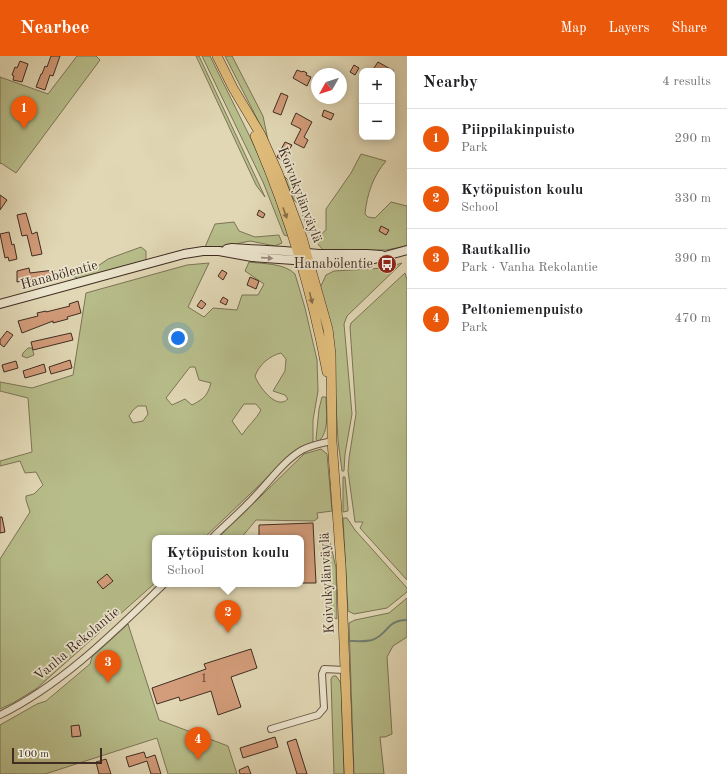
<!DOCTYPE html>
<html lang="en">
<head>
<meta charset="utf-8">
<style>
  :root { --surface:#fff; --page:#f6f6f6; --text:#202124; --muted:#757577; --line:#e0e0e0; --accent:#ea580c }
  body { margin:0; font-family:"Old Standard TT",serif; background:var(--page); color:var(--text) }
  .controls { position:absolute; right:12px; top:12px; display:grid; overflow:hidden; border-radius:8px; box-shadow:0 2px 10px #0003 }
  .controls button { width:36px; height:36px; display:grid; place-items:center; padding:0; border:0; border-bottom:1px solid var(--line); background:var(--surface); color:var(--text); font:20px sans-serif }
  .compass { position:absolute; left:311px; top:12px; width:36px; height:36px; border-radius:50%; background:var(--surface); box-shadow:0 2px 10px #0003; rotate:231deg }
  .scale { position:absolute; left:12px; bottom:10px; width:90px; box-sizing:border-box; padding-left:4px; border:2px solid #3f2c22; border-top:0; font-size:11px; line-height:14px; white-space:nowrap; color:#3f2c22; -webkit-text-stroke:3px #ece5ce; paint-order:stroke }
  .you { position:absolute; left:178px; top:282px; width:14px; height:14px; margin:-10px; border:3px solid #fff; border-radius:50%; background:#1a73e8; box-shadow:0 0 0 6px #1a73e833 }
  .badge { display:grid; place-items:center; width:26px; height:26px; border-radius:50%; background:var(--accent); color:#fff; font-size:13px; font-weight:700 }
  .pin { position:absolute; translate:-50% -33px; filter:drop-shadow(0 1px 2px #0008) }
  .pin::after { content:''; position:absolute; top:21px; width:14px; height:12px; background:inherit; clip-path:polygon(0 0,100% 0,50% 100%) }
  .popup { position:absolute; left:152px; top:479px; width:152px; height:52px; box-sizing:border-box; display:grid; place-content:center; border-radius:8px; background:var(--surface); filter:drop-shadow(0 1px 3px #0005); font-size:13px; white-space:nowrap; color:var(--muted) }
  .popup b { font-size:15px; color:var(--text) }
  .popup::after { content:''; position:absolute; left:50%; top:100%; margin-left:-8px; border:8px solid transparent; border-top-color:var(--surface) }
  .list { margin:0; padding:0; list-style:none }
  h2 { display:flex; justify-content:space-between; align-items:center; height:52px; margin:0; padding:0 16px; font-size:17px }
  h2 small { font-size:13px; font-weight:400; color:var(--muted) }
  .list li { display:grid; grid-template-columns:26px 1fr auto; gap:12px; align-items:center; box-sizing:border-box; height:60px; padding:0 16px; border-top:1px solid var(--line) }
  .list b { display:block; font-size:15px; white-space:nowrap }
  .list p { margin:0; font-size:13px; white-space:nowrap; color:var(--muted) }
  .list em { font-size:13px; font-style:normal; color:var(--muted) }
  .map { position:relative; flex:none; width:407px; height:718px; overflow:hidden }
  header { display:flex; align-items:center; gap:24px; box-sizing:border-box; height:56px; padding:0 20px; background:var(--accent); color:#fff }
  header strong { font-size:19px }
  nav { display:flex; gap:22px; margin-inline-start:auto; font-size:14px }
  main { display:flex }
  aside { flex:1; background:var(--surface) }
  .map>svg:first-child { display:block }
</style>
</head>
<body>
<header>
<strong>Nearbee</strong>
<nav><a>Map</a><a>Layers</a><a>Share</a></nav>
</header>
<main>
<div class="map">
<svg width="407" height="718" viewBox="0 0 407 718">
  <rect width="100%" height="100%" fill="#e1d7b4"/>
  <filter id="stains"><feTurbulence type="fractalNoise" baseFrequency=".005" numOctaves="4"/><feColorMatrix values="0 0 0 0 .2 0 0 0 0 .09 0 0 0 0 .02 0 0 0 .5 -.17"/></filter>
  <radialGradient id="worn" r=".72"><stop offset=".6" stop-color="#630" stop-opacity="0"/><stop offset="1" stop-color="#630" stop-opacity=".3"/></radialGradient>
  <path fill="#b7bd8a" stroke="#7b7456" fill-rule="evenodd" d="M77,0H96L100,4L16,117L1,107L0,108V21L48,38Z
    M196,0H199L265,141L256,129Z
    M202,0H210L253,87L271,129L288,180L284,179L263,126Z
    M225,0H232L263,60L268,84Z
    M361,98L386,105C373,120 367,138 365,158L368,161L375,162L391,146L407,150V190L386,194L324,195L310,179L299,149L294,144L284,120L294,130L310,166L314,179L319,180L326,174V153L351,117Z
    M234,166L239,175L255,181L279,179L282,187L275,190L250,185L240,187L231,190L205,191L215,168Z
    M141,191L146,195V205L78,223C73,218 66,221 59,222V213H86L98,210L108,203Z
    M249,206C264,208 284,207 295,218L305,252L317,304L318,335L313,364V386L294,396L204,482H155V527L36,633L13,647L0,653V503L30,456L26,444V440L34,438L43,429L36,416L25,417L20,405L0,410V405L32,396L28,342L0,335V326L32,332L73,319L86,237L187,209L209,207L188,251L204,261L213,252L237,254L242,239H258L264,228L245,215ZM281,297L286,303L285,315L273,335L285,339L288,343C286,344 285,346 282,346C272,348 258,329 255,320C259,309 269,300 281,297ZM190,311H195L199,324L211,327C207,340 205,342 192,349L185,343L172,349L166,342ZM244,348H256L261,354C256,364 248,369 242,379L232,365ZM138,350H146L148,358L143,365L133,367L129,360L133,354Z
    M402,207L347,260L344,268L352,358L345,398L344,415H342L338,385L332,273L320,232L326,219L334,215L385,212Z
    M405,217L407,224V524L360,472L363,466H355L348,415L349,402L356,358L350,271L351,267Z
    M28,292H32L34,299L27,302L22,300L23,297Z
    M322,341H326C326,355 330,376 318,386L316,383L319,353Z
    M321,393L327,398L332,455L317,457L318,462L314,465L256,464L241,482H218L304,398Z
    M343,421H345L348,452V455L343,456Z
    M343,462H347L355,474L407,532V536L387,552L354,558L348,555Z
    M324,477H328L336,512L337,563L331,561L328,557Z
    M407,542V581L393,590L387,601L392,678L385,681H380L384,718H354L349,567L355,564L389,557Z
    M128,568L159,664L228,690L237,718H168L157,682L45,718H0V669L37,648L46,645L90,608L92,601Z
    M333,620H336L341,627L344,718H334L331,623Z"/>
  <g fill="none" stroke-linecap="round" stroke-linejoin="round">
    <path stroke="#728174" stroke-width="2" d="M349,585C356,585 365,586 372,584C388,579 386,564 407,564"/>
  </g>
  <path fill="#d39c7a" stroke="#3f2c22" d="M51,0H60L53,20L50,19L45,34L36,31L41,18H42L45,10L47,11Z
    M20,5L28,8L22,26L13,24L14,20L12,19L15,11L17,12Z
    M378,6L394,15H372Z
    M354,9L359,12L355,19L350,16Z
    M297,14L302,16L303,15L307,17L306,19L311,21L307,30L293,22Z
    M281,37L288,40L281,59L273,56Z
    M324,54L334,58L331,64L322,60Z
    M296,57L312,66L304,81L308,84L304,92L294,87L301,73L291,68Z
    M285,86L292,89L283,105L277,101Z
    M0,139L7,144L0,154Z
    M259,154L265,158L263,162L257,159Z
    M26,157L32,178L37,176L42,198L32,200L27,179L22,180L17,159Z
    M381,170L389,174L386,179L379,175Z
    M9,176L12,189L14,188L17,203L9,205L8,201L5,202L0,178Z
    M29,212L30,217L54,214L55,222L40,225L39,222L17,226V215Z
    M222,214L227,217L223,224L218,220Z
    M250,221L259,225L256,233L247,229Z
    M223,241L228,244L226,249L220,246Z
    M201,244L206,248L202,253L197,250Z
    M78,245L81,257L67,261L68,263L53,267V265L22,277L18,265L38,260L37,257L46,255V256L70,250L69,248Z
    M7,275L13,279L4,291L0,288V284Z
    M71,277L73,284L33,294L31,286Z
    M70,304L72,312L51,318L49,311Z
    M16,305L18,312L4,316L2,309Z
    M44,308L46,316L25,322L23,315Z
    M0,461H2L5,476L0,477Z
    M313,467L316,527H301V482H259V469Z
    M107,518L113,525L103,533L97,526Z
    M251,593L257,612L231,621L241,651L218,659L211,635L180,645L179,641L157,648L152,632L206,613L204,608Z
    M79,669L81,680L72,681L71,670Z
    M275,681L278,691L243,702L240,692Z
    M296,683L307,718H297L287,686Z
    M144,696L146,702L155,699L161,718H151L147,705L129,711L126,701Z
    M106,703L111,718H99L96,706Z
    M248,710L251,718H240L239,714Z"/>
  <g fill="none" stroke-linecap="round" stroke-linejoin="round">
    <defs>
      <path id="street" d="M212,482C227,467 244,453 258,437C272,422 285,404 302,394C311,389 322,387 332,385
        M0,659C63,628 114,576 164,528
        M271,673L318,659L324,652L322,618L324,613L344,614"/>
      <path id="secondary" d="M227,193L232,192L284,195L319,198H367L381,199
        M0,248L184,198L203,195H219L252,201L322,206L367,205L407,194"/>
      <path id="primary" d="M217,0L233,32L261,79L278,117L302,181L328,273L331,298L332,385L341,509L349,718
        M255,80C288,156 312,235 327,316"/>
    </defs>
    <use href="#street" stroke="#685746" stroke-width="8"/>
    <use href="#secondary" stroke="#3f2c22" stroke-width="10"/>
    <use href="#primary" stroke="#3f2c22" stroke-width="10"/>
    <use href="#street" stroke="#ece5ce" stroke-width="6"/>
    <use href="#secondary" stroke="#ece5ce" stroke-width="8"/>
    <use href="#primary" stroke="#e0bc7a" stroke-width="9"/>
  </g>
  <defs><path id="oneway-solid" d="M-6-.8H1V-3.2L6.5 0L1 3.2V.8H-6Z"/></defs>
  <g fill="#876d4a">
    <use href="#oneway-solid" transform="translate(285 157) rotate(70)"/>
    <use href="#oneway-solid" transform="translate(311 242) rotate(76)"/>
  </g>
  <use fill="#968878" href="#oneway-solid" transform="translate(267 202) rotate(4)"/>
  <defs>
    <symbol id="bus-disc" viewBox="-11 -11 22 22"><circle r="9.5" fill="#8f2418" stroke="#ece5ce"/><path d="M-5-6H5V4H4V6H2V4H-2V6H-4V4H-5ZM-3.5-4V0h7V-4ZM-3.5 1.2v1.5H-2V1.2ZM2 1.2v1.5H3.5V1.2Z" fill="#fff"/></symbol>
  </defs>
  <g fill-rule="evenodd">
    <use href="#bus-disc" x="376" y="197" width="22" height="22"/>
  </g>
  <g text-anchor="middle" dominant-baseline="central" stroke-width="3.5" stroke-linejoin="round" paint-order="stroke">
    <g font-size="12" fill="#644838">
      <text x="204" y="623">1</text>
    </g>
    <g font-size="14" fill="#3f2c22" stroke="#ece5ce">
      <text transform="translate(300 139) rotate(69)">Koivukylänväylä</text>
      <text transform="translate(59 219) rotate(-15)">Hanabölentie</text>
      <text transform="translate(327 527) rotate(-93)">Koivukylänväylä</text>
      <text transform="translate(77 588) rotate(-40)">Vanha Rekolantie</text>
    </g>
    <g font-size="14" fill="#3f2c22" stroke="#ece5ce" text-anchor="end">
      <text x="373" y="208">Hanabölentie</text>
    </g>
  </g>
  <rect width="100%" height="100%" filter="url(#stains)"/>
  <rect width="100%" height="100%" fill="url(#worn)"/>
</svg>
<div class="controls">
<button>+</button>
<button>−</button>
</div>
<svg class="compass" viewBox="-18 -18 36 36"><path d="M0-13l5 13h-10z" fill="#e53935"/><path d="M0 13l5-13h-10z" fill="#757577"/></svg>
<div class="scale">100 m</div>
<div class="you"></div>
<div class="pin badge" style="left:24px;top:73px">1</div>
<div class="pin badge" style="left:228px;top:577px">2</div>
<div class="popup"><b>Kytöpuiston koulu</b>School</div>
<div class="pin badge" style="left:108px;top:627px">3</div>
<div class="pin badge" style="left:198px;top:704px">4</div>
</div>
<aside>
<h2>Nearby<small>4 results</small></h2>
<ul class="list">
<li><span class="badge">1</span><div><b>Piippilakinpuisto</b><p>Park</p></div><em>290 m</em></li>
<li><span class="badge">2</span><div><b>Kytöpuiston koulu</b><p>School</p></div><em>330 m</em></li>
<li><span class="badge">3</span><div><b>Rautkallio</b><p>Park · Vanha Rekolantie</p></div><em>390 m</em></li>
<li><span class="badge">4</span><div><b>Peltoniemenpuisto</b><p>Park</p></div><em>470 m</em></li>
</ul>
</aside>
</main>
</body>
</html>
